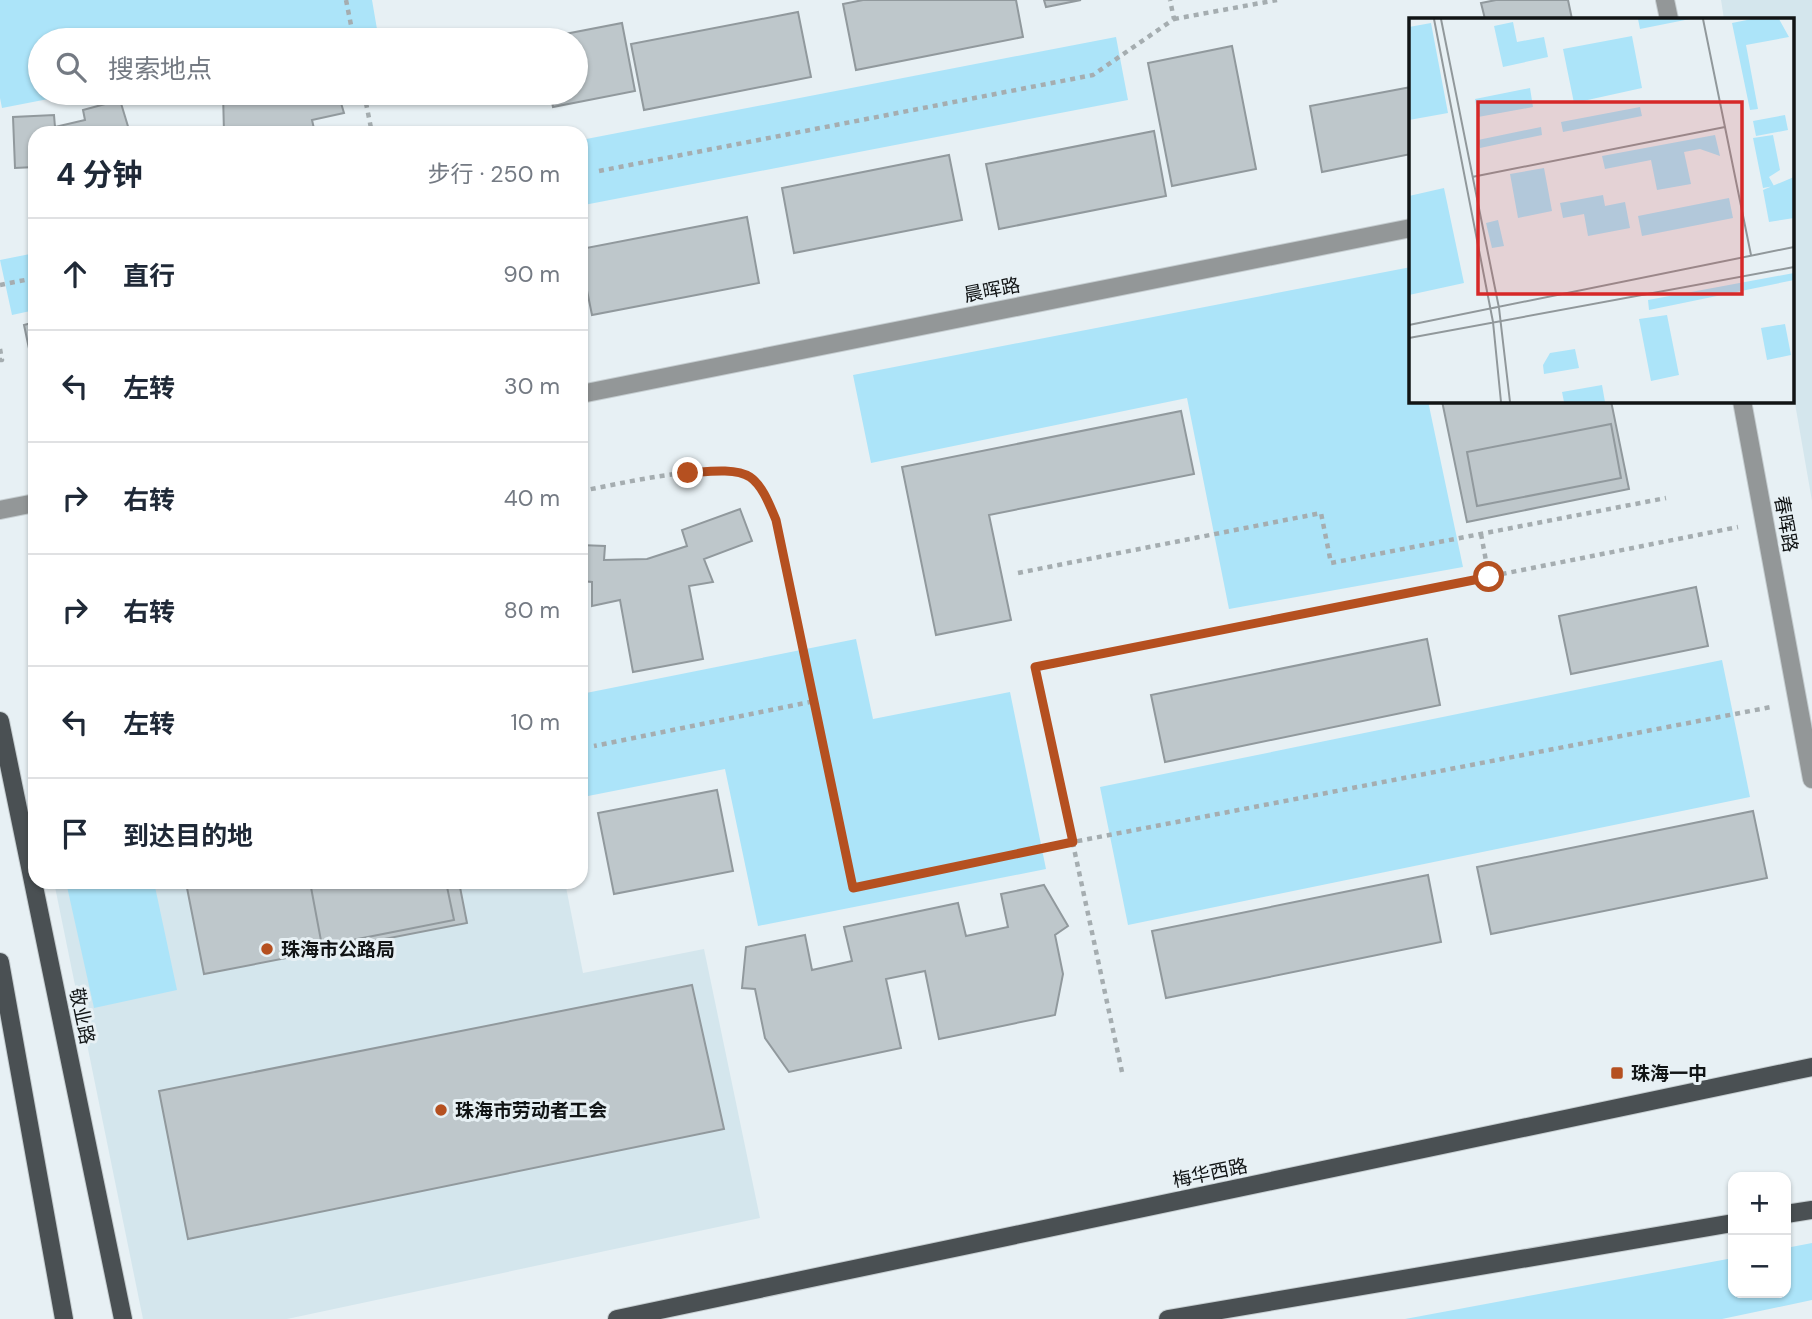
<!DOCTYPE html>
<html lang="zh">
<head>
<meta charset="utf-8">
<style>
  :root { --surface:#fff; --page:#f6f6f7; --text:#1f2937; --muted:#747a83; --line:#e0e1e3 }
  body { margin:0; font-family:"DM Sans","Noto Sans SC",sans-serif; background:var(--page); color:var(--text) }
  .controls { position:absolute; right:21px; bottom:21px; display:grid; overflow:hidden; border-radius:14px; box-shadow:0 2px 5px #0004 }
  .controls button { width:63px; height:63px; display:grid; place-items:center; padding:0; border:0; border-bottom:2px solid var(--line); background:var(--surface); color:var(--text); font:35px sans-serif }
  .stop { position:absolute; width:21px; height:21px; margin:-16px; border:5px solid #b55020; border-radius:50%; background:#fff }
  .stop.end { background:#b55020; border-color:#fff; box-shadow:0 2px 7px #0008 }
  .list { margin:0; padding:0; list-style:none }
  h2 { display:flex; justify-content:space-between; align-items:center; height:91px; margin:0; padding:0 28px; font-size:30px }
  h2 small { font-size:23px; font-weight:400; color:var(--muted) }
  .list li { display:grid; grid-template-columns:46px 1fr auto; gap:21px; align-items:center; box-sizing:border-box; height:112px; padding:0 28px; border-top:2px solid var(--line) }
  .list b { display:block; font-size:26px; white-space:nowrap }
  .list em { font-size:23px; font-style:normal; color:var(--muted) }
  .icon { flex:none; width:38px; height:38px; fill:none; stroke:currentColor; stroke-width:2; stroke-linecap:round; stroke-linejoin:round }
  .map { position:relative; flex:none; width:1812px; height:1319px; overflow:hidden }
  .search { position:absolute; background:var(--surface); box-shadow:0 2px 5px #0004; left:28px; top:28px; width:560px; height:77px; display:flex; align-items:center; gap:18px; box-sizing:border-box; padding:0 24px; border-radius:38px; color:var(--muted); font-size:26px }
  .panel { position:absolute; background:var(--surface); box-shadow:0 2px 5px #0004; left:28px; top:126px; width:560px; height:763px; border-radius:21px }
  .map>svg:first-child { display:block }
</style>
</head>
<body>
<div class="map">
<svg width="1812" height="1319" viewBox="0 0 1812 1319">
  <rect width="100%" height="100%" fill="#e7f0f4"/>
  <path fill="#d4e6ed" d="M1721,0H1812V501L1793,392V19H1724Z
    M54,882H565L583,973L704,949L760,1218L287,1319H143Z"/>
  <path fill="#ace4f9" d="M0,0H372L378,35L349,40H40V93H79L2,108L0,98Z
    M1116,37L1128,100L584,205L581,188V140Z
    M35,253V310L12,315L0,260Z
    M1411,267V401H1428L1463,567L1229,609L1187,398L871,463L853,375Z
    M856,639L873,719L1010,692L1046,869L758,926L725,769L583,797L581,694Z
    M1722,660L1750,797L1128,925L1100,787Z
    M66,882H154L177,990L94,1008Z
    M1812,1243V1300L1722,1319H1405L1733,1258V1293H1786V1248Z"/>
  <path fill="#bec7cb" stroke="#91999d" stroke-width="2" d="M863,0H1016L1023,37L856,70L843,4Z
    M1044,0H1081L1046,7Z
    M1496,0H1568L1572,19H1485L1481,3Z
    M798,12L811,77L644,110L631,44Z
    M622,23L635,91L553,107L550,93H576V40L539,39Z
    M1232,46L1256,169L1172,186L1148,63Z
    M1411,87V154L1322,172L1310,106Z
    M223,93H338L344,113L312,120L315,133H260V131L224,133Z
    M120,100L130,133H35V167L15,168L13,117L54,115L55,127L85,120L83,110Z
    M1154,131L1166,196L999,229L986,164Z
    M949,155L962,220L794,253L782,188Z
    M747,217L759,283L592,315L581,261V249Z
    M35,322V377L24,325Z
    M1442,401H1611L1629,489L1467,522Z
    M1181,411L1194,474L989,515L1011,620L936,635L902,467Z
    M1611,424L1621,478L1477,506L1467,452Z
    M740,509L752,541L704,559L713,582L689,586L703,659L633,672L620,600L592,606V582L581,581V545L605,546L604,560L647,559L687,546L682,530Z
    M1696,587L1708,646L1571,674L1559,616Z
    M1427,639L1440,705L1165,762L1151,695Z
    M717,790L733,871L614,894L598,813Z
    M1753,811L1767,878L1491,934L1477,867Z
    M1428,875L1441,942L1166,998L1152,931Z
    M216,882H459L467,923L204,974L187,888Z
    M310,882H446L454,920L322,946Z
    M1044,885L1068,926L1055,935L1063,974L1055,1015L939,1039L925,971L886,979L901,1048L789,1072L765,1038L755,989L742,988L746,947L805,935L812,970L852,961L844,927L958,903L966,936L1008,927L1001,894Z
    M692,985L724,1129L188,1239L159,1091Z"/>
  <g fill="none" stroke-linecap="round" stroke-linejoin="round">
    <defs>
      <path id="minor" d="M1665,0L1669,19
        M581,394L1411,228
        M1742,401L1812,779
        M0,510L35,503"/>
      <path id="major" d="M0,721L123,1319
        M0,962L64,1319
        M1786,1214L1812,1210
        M617,1319L1812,1067
        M1168,1319L1733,1223"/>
    </defs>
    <use href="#minor" stroke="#c5cdd0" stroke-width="20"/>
    <use href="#major" stroke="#c5cdd0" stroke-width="20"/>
    <path stroke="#a5adb0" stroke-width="4.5" stroke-dasharray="5 5" stroke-linecap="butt" d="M346,0L354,40
      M1174,19L1277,0
      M364,93L372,133
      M599,171L1093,75L1174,19L1170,0
      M0,285L35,278
      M0,349L2,360H0
      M581,491C620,484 713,461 747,476C762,482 770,506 776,520L815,701L594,746
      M1481,534L1489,577
      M1018,573L1321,513L1331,563L1666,498
      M815,701L853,888L1073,842L1771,707
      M1122,1072L1035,667L1738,527"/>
    <use href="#minor" stroke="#939798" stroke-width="18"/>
    <use href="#major" stroke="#4a5053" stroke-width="18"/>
  </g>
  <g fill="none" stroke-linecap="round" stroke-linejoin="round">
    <path stroke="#b55020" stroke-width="9" d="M688,473C704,472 735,467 750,477C763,486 770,506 776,520L853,888L1073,842L1035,667L1489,577"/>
  </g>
  <g fill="#b55020" stroke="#e7f0f4" stroke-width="2.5">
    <circle cx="267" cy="949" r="7"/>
    <rect x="1610" y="1066" width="14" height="14" rx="3.5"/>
    <circle cx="441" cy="1110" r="7"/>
  </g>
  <g text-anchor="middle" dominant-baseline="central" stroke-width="6" stroke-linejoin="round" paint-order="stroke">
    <g font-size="19" fill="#111415" stroke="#e7f0f4">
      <text transform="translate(992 290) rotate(-11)">晨晖路</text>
      <text transform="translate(1786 524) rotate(80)">春晖路</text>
      <text transform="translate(82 1016) rotate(78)">敬业路</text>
      <text transform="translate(1210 1173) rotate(-12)">梅华西路</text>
    </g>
    <g font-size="19" font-weight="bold" fill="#111415" stroke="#e7f0f4" text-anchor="start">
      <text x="281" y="949">珠海市公路局</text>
      <text x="1631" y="1073">珠海一中</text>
      <text x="455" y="1110">珠海市劳动者工会</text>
    </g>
  </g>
  <g transform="translate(1409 18)">
    <rect width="385" height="385" fill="#e7f0f4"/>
    <path d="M229,1H281L231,11ZM343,1H370L380,19L337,27L349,91L341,92L323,5ZM104,4L108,24L135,19L139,39L94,49L85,8ZM22,5L39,95L0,102V9ZM223,18L233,70L165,85L154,31ZM121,70L124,89L69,99L66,81ZM231,89L233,98L154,114L152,104ZM376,97L379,112L347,118L344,103ZM132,109L133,117L71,130L69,122ZM306,117L311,138L291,131L275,134L282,166L248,172L242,142L196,151L193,138ZM364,117L371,152L360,159L365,168L354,170L344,120ZM135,150L143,193L109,200L101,156ZM385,159V200L360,204L354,172ZM35,170L55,265L0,277V178ZM194,177L196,188L216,184L221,210L179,218L175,196L154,200L151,185ZM320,180L324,200L233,218L229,198ZM89,202L95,228L83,230L77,205ZM385,255V262L240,292L239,282ZM258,297L270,357L242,363L230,301ZM376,306L382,337L358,342L352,310ZM166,331L170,350L135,356L134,347L141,335ZM193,367L196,384H155L153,374Z" fill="#ace4f9"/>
    <path fill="none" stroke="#91989b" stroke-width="2" d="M25,1L84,304L92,384M32,1L90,290L101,384M294,1L342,237M63,159L316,109M0,307L385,229M0,320L385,249"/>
    <path fill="#d62828" fill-opacity="0.15" stroke="#d62828" stroke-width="3.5" d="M69,84H333V276H69Z"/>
    <rect width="385" height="385" fill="none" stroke="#111415" stroke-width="3.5"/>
  </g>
</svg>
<div class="controls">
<button>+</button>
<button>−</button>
</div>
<div class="stop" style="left:1489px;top:577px"></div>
<div class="stop end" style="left:688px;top:473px"></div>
<div class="search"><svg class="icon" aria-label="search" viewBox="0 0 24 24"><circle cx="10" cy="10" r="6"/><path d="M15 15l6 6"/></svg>搜索地点</div>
<section class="panel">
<h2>4 分钟<small>步行 · 250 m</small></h2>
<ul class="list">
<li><svg class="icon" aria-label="ahead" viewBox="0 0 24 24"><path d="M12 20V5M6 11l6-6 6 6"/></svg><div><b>直行</b></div><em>90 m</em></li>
<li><svg class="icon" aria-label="left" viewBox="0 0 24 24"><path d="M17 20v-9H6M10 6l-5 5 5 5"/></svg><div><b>左转</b></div><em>30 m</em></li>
<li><svg class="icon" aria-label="right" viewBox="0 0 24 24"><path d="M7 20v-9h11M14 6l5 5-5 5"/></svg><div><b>右转</b></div><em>40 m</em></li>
<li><svg class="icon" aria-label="right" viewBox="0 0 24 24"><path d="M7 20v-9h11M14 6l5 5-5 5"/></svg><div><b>右转</b></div><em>80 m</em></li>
<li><svg class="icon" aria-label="left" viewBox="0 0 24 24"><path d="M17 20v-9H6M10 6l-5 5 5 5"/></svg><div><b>左转</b></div><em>10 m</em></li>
<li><svg class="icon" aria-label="arrive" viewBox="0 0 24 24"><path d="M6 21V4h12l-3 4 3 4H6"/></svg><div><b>到达目的地</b></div></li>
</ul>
</section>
</div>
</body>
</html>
